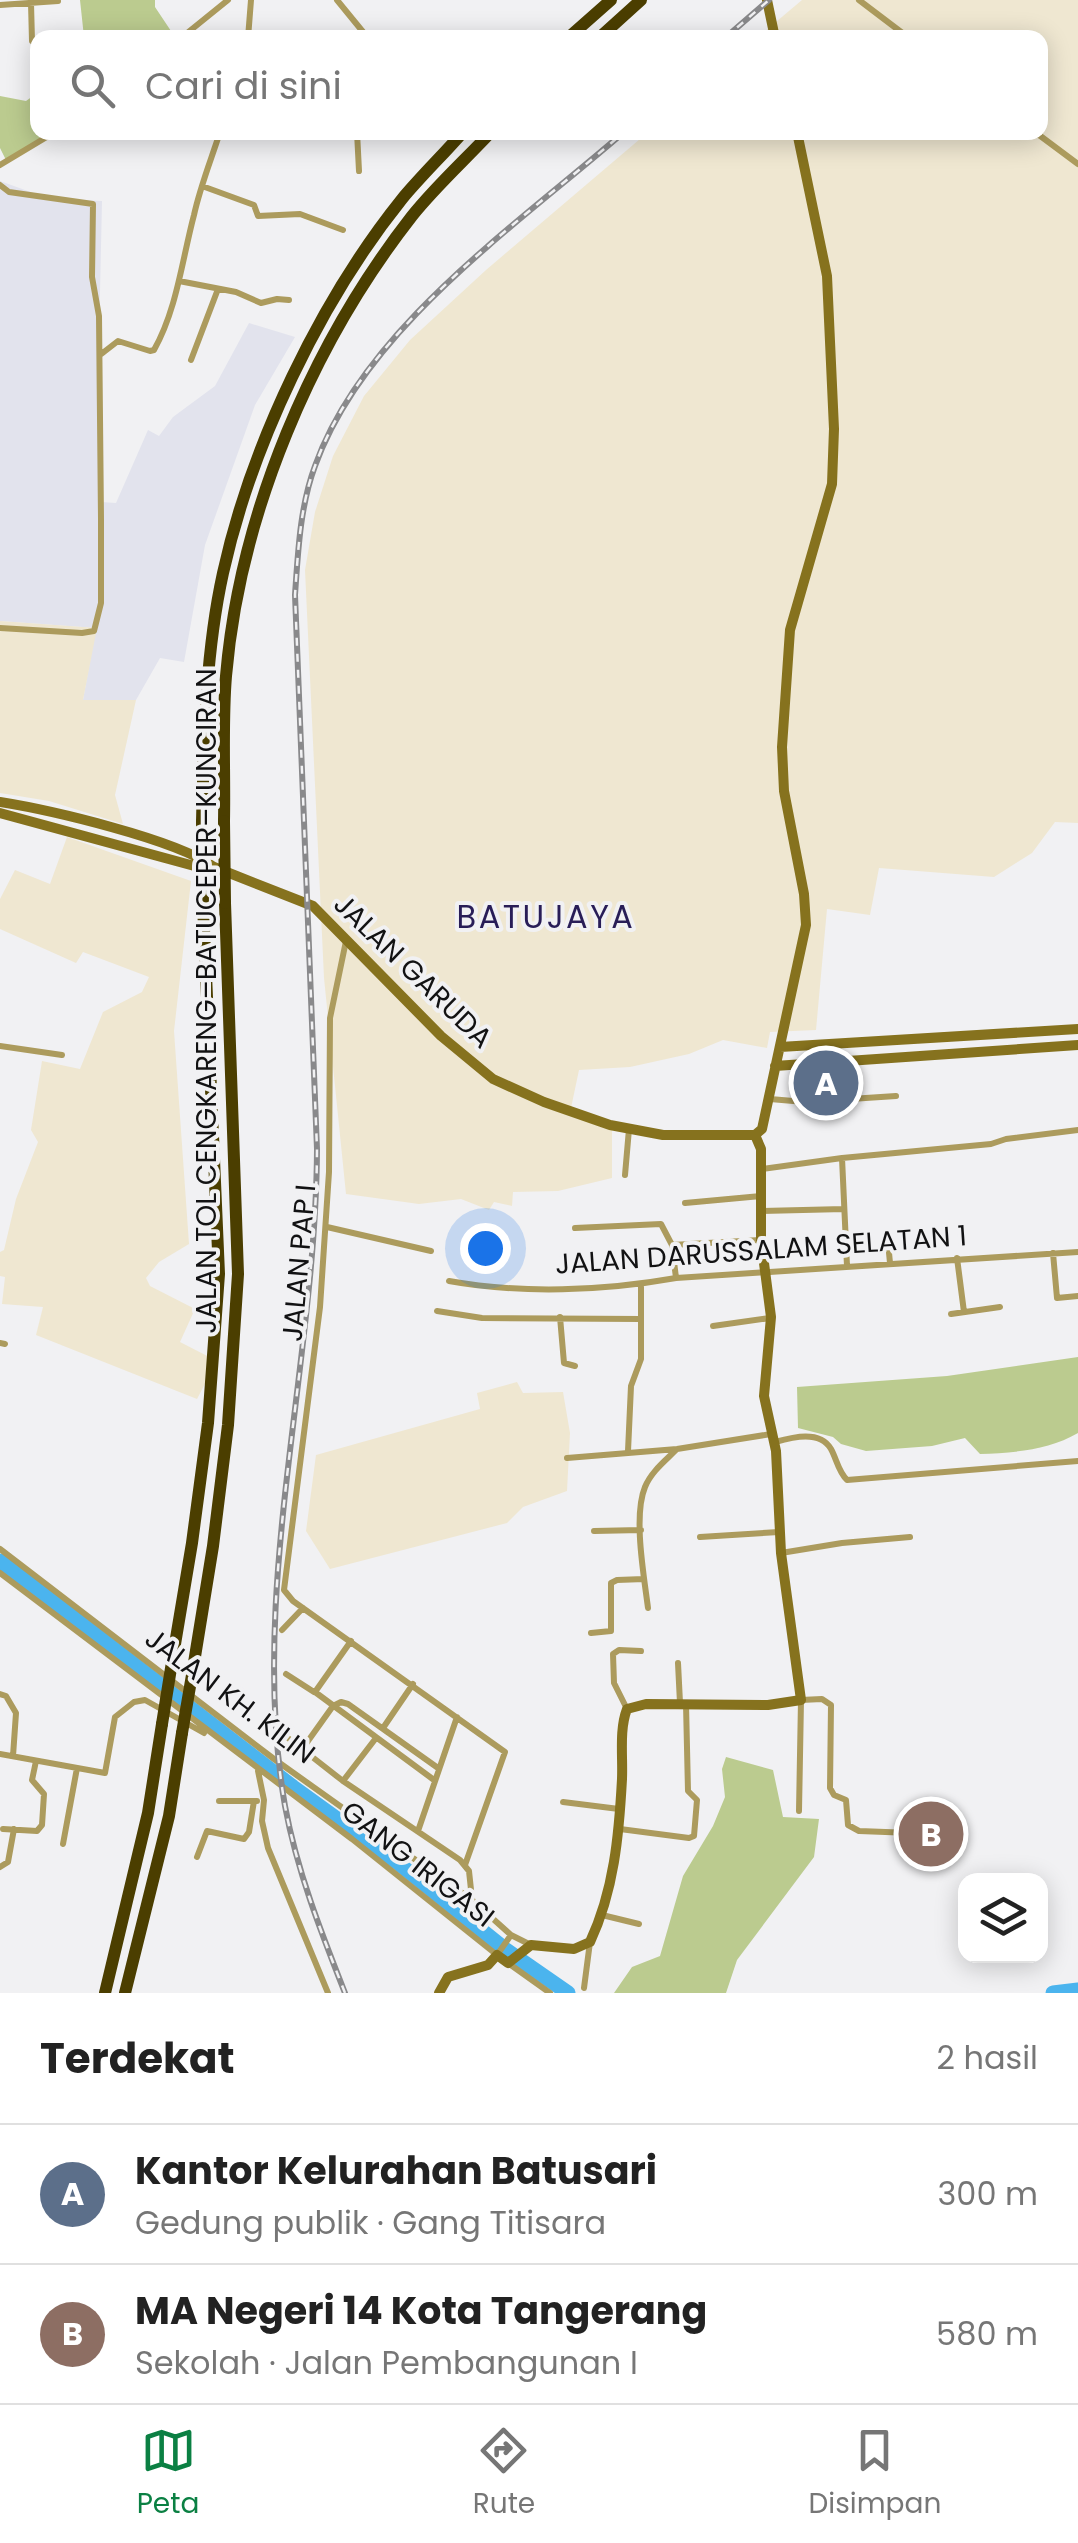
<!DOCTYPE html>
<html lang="id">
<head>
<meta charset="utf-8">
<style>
  :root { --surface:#fff; --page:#f6f6f6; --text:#222; --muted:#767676; --line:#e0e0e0; --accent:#0b8043 }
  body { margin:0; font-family:Poppins,sans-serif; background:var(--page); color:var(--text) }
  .controls { position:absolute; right:30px; bottom:30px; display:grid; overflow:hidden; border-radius:20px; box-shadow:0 5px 25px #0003 }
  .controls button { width:90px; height:90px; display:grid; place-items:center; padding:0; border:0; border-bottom:2px solid var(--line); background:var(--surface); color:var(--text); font:50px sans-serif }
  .you { position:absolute; left:485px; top:1248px; width:35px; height:35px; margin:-25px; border:8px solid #fff; border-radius:50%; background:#1a73e8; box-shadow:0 0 0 15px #1a73e833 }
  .badge { display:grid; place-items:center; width:65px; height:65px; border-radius:50%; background:var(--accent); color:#fff; font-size:32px; font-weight:700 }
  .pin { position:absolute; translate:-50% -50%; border:5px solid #fff; box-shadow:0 2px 10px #0006 }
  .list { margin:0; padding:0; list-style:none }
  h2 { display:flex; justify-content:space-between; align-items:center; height:130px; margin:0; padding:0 40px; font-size:42px }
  h2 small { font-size:32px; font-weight:400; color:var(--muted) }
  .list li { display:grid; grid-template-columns:65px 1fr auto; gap:30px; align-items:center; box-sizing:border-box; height:140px; padding:0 40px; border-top:2px solid var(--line) }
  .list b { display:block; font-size:38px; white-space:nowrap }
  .list p { margin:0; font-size:32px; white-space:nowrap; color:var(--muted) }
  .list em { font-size:32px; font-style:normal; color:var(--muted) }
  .icon { flex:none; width:55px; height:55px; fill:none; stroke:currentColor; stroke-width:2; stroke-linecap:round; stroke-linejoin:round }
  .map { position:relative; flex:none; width:1078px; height:1993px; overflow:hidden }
  .search { position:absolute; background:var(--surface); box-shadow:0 5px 25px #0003; left:30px; right:30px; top:30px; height:110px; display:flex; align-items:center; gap:25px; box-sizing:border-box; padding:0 35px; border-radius:20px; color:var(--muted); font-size:38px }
  .sheet { height:410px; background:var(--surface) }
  nav { display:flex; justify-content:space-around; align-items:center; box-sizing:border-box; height:140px; border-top:2px solid var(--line); background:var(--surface); font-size:28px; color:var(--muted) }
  nav a { display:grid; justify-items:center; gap:5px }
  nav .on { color:var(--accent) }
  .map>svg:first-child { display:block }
</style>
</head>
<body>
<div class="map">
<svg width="1078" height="1993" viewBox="0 0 1078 1993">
  <rect width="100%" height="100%" fill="#f1f1f3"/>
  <path fill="#e2e3ed" d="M0,181L50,199L102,201L98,384L101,502L116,503L148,430L159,436L173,417L215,386L249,323L295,337L255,405L205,545L184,662L160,658L136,700H83L96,628L0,621Z"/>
  <path fill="#efe7d1" d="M802,0H1078V823L1055,822L1032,853L994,877L879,868L870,915L827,909L816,1030L770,1032L767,1048L723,1040L689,1054L630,1067L579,1070L571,1108L612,1126V1178L558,1191L513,1192L512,1206L494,1202L489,1210L461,1199L419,1204L346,1194L324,978L305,570L315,512L333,456L364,396L410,340L486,270L647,133L1040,132V38L758,37Z
    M0,621L97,628L83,700H136L115,795L123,824L49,801L0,793Z
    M67,837L191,881L174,1031L189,1244L159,1262L146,1278L150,1286L195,1309L180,1342L217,1361L197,1399L36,1335L43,1307L2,1304L5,1277L0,1276V1252L4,1250L16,1199L38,1142L31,1130L42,1061L80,1069L103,1012L142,992L149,977L83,952L76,963L0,929V899L15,870L50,884Z
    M517,1382L523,1393L563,1392L570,1433L567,1491L523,1507L507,1523L330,1569L306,1531L316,1455L480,1409L477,1393Z"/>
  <path fill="#bbcb8f" d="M80,0H155V7L173,34L169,38L84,37Z
    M37,93L38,132L57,133L7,162L0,148V96L26,101Z
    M1078,1357V1433C1049,1450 1013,1453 980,1454L965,1438L932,1446L866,1451L841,1444L833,1437L798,1428L797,1387L947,1376Z
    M726,1757L773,1770L783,1817L819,1819L814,1857L737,1960L726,1993H614L632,1967L660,1956L683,1876L713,1826L725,1797L722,1769Z"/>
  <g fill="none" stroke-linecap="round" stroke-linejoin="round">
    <path stroke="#4bb4ee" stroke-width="15" d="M0,1561L293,1787L398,1863L506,1950L568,1993
      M1053,1993L1078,1990"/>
    <path stroke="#ac9b5d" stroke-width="6" d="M337,0L368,38
      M859,0L909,38
      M31,3L32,41
      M0,5L58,1
      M181,38L228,0
      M248,38L251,0
      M357,132L359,171
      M1035,132L1078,164
      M0,165L55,132
      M0,185L9,192L93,204L92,277L99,316L101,519V603L94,631L82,633L0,628
      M202,186L254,205L258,216L300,214L343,230
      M179,281L236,292L261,303L277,299L289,300
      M100,355L118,341L150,351L154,350C177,309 182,260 194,215C200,187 211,160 220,132
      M191,360L218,289
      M346,941L330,1018L329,1172L320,1307L284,1590L293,1601L505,1752L465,1865
      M0,1046L62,1055
      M770,1099L805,1102L896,1096
      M842,1158L847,1266
      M762,1169L842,1158L991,1144L1006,1139L1078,1130
      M625,1175L629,1129
      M685,1203L761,1196
      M761,1211L844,1209
      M327,1227L431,1251
      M575,1228L661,1224L672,1245L676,1278
      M887,1232L890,1263
      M672,1245L760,1240
      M1053,1253L1057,1298L1078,1296
      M957,1258L964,1312
      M449,1281C521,1294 603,1291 676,1278L1078,1252
      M437,1311L482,1318L641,1319
      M951,1314L1000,1307
      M560,1317L564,1363L575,1366
      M713,1326L770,1318
      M0,1343L5,1344
      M775,1442C793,1437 820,1430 831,1449C837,1460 838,1471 847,1480L1078,1461
      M628,1451L631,1386L641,1359V1285
      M567,1458L677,1449L771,1434
      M594,1531L641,1530
      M700,1537L779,1532
      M0,1549L274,1759L472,1900L511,1935L531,1945
      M781,1553L842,1543L910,1537
      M0,1573L352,1839L497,1955L511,1935
      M648,1608C644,1576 633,1516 645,1487C651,1472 665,1461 676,1450
      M282,1630L303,1608
      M591,1633L611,1631V1583L617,1580L644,1579
      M351,1641L315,1692L434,1780
      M678,1663L680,1703
      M286,1674L314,1692
      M0,1694L6,1696L16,1713L13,1756
      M333,1706L341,1702L348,1704L438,1768
      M627,1709L614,1683L613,1654L619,1650L641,1651
      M383,1728L413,1684
      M288,1738L343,1781L460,1860L469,1871L472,1899
      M303,1748L333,1706
      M0,1754L105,1773L115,1717L134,1702L145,1700L204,1733
      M258,1771L264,1800L262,1821L268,1848L328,1993
      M343,1781L376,1738
      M219,1801H257
      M563,1802L619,1809
      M799,1811L801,1700L822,1699L831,1705L830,1788L834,1795L846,1800L848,1825L859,1831L912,1833
      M3,1829L37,1831L42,1825L44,1794L32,1780L36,1761
      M620,1829L689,1838L694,1836L697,1800L688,1791L686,1704
      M418,1831L457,1717
      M63,1844L77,1768
      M197,1857L207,1831L244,1839L249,1832L254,1801
      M0,1867L8,1862L14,1829
      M602,1915L639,1924
      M508,1963L550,1993
      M584,1988L590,1942"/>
    <path stroke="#86721e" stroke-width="10" d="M767,0L775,38
      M0,802C50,810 175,839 214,867L313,906L441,1036L493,1079L544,1102L610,1125L663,1135H755
      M0,813L198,867H208
      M780,1047L1078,1029
      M775,1066L1078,1045
      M755,1135L762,1129L806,925L804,894L784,791L782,747L790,630L832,484L834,429L827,276L797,132
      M439,1993L448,1977L488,1965L497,1955L508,1963L531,1945L574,1949L590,1942C614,1891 619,1835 622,1779C623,1756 619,1730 627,1709L646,1704L768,1705L801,1700L781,1553L776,1451L764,1396L771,1317L761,1240V1149L755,1135"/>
    <path stroke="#4b3e00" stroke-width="12" d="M568,38L611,0
      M599,38L641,0
      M224,821C225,773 222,724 226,676C240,513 312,344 412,216C436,186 465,160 491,132
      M202,822C204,739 205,655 223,573C251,446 320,301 402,199C421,176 443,155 463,132
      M172,1662L192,1543L208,1423L219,1274L203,905
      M192,1675L213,1546L228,1425L238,1274L225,903
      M105,1993L148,1813L162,1724
      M125,1993L169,1816L182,1733"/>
    <defs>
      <path id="rail" d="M725,38L769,0
        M345,1993C321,1932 297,1871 285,1806C248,1594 316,1364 317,1149L295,595C298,552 300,506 315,466C364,329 517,225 624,132"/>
    </defs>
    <use href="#rail" stroke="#89898b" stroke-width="6"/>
    <use href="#rail" stroke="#f1f1f3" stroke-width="2.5" stroke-dasharray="8" stroke-linecap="butt"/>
    <path stroke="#4b3e00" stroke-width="12" d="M224,821L225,903
      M202,822L203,905
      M162,1724L172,1662
      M182,1733L192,1675"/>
  </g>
  <g text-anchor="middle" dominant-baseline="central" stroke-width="8" stroke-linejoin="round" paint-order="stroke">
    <g font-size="28" fill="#121213" stroke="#f1f1f3">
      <text transform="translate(413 971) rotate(44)">JALAN GARUDA</text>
      <text transform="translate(206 1001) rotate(-90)">JALAN TOL CENGKARENG–BATUCEPER–KUNCIRAN</text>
      <text transform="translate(761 1250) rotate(-4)">JALAN DARUSSALAM SELATAN 1</text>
      <text transform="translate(299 1263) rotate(-85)">JALAN PAP I</text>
      <text transform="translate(230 1696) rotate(37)">JALAN KH. KILIN</text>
      <text transform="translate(418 1864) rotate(38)">GANG IRIGASI</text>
    </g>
    <g font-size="32" letter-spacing="2.5" fill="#281d57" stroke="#f1f1f3">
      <text x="546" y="916">BATUJAYA</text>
    </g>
  </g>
</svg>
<div class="controls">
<button><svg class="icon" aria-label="layers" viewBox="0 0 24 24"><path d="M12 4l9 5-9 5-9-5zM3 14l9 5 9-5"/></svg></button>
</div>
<div class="you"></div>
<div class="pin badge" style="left:826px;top:1083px;background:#5c6f8a">A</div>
<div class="pin badge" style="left:931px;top:1834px;background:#8d6e63">B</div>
<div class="search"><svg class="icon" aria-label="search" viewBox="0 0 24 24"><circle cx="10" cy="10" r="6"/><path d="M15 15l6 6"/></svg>Cari di sini</div>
</div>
<section class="sheet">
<h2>Terdekat<small>2 hasil</small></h2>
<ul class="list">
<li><span class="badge" style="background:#5c6f8a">A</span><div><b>Kantor Kelurahan Batusari</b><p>Gedung publik · Gang Titisara</p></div><em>300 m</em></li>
<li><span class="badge" style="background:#8d6e63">B</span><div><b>MA Negeri 14 Kota Tangerang</b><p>Sekolah · Jalan Pembangunan I</p></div><em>580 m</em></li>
</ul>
</section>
<nav>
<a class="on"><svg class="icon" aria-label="map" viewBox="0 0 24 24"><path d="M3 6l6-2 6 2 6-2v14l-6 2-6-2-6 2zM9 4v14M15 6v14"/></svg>Peta</a>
<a><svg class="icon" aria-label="directions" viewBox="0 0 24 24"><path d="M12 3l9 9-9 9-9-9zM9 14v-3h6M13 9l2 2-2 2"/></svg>Rute</a>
<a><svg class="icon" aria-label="saved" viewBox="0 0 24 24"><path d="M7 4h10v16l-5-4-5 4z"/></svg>Disimpan</a>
</nav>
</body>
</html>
